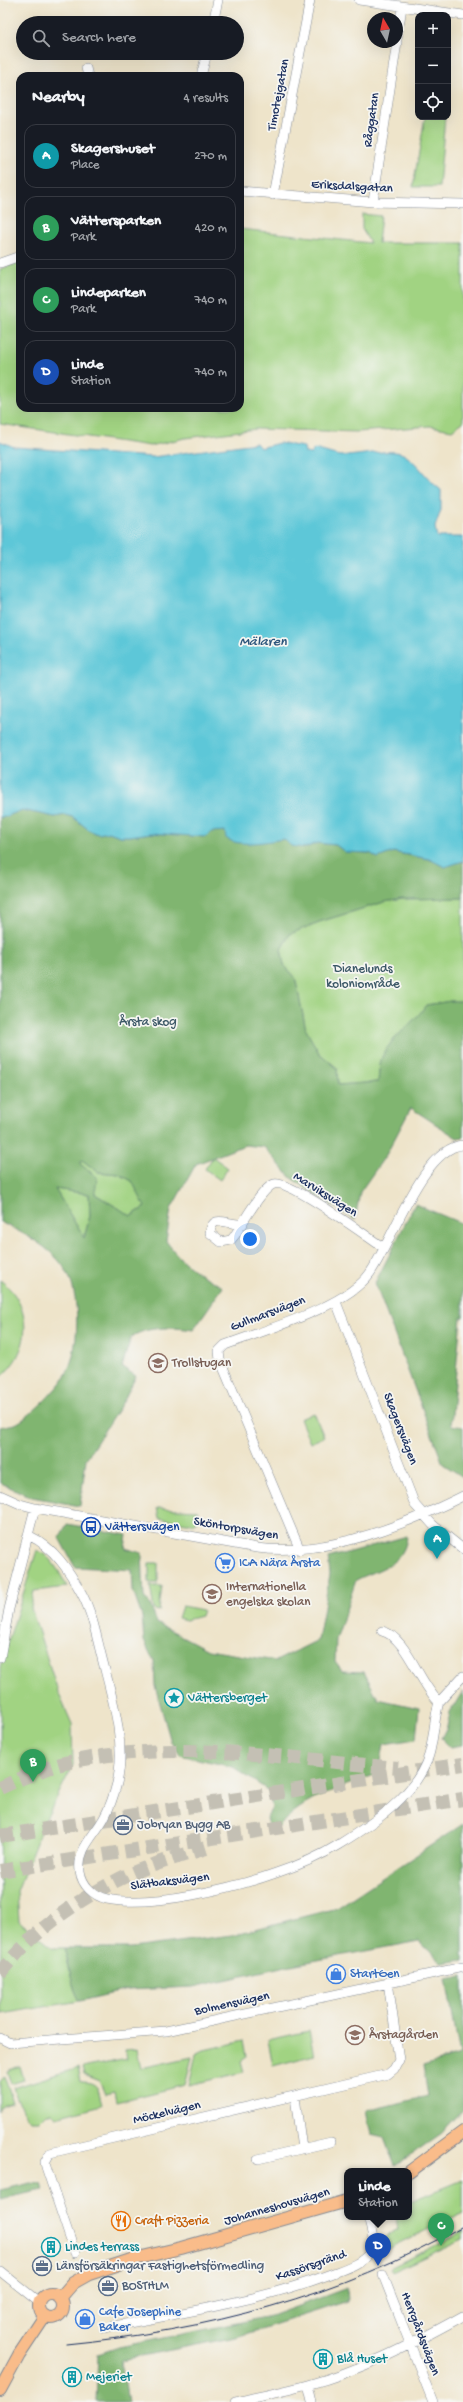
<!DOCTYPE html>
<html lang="en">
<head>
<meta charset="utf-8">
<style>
  :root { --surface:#171b24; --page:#242831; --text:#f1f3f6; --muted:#9ea1a6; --line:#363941; --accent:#b45309 }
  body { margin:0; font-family:"Gochi Hand",sans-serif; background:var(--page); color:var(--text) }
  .controls { position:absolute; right:12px; top:12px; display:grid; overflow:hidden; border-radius:8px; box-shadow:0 4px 16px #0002 }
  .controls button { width:36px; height:36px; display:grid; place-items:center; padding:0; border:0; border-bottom:1px solid var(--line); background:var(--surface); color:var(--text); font:20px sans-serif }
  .compass { position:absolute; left:367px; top:12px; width:36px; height:36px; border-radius:50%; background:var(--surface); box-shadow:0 4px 16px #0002; rotate:351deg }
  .you { position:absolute; left:250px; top:1239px; width:14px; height:14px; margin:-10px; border:3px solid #fff; border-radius:50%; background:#1a73e8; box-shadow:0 0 0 6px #1a73e833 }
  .badge { display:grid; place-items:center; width:26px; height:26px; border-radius:50%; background:var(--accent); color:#fff; font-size:13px; font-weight:700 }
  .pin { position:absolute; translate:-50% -33px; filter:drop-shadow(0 1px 2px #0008) }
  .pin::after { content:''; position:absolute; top:21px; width:14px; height:12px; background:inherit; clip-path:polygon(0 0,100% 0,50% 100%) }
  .popup { position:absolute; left:344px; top:2168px; width:68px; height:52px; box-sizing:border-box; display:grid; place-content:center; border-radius:8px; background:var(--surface); filter:drop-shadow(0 1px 3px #0005); font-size:13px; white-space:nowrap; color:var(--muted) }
  .popup b { font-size:15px; color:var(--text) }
  .popup::after { content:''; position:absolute; left:50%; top:100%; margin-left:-8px; border:8px solid transparent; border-top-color:var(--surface) }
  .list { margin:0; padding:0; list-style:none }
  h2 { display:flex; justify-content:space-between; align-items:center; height:52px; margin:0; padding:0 16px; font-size:17px }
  h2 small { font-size:13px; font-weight:400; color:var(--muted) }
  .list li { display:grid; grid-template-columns:26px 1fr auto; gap:12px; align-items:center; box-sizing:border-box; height:64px; margin:0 8px 8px; padding:0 8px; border:1px solid var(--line); border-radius:12px }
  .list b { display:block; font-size:15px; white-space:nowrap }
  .list p { margin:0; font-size:13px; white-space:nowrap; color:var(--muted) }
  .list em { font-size:13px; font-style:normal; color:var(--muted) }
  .icon { flex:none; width:22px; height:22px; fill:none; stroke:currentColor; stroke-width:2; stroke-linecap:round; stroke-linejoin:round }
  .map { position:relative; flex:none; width:463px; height:2402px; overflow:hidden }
  .search { position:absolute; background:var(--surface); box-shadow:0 4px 16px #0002; left:16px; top:16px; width:228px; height:44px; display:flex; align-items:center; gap:10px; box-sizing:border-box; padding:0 14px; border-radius:22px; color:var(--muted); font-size:15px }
  .panel { position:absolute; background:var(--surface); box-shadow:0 4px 16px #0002; left:16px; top:72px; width:228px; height:340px; border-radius:12px }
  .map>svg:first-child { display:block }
</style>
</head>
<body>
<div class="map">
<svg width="463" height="2402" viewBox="0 0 463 2402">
  <rect width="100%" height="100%" fill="#f6f6f2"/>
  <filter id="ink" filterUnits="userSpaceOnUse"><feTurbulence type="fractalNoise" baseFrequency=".025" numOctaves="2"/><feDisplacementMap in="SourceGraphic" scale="8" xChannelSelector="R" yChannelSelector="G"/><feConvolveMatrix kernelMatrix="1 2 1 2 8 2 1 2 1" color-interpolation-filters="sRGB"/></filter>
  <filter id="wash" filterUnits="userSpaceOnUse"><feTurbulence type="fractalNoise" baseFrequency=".012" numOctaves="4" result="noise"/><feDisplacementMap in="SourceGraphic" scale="16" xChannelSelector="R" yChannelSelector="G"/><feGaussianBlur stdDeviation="0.9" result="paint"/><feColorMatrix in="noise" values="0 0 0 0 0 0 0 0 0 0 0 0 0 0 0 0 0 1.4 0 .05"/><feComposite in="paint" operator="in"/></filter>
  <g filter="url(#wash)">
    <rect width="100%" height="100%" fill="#eee4ca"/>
    <path fill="#a1d382" stroke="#5e8170" d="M425,117H445L439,187H413Z
      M362,214L381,216L378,243H463V422L452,430L430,426L358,432L256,429L185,438L150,446L0,424V269L20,262V408H240V229L370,243L362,229Z
      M463,898V1001H451L426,1005C414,1024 393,1036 382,1057C379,1064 379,1075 378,1082L338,1085L337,1068L319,1053L306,1030L295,977L284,965L281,949L290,934L319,922L384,902L402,899Z
      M213,1157L228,1168L220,1180L205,1169Z
      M82,1160L98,1172L119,1174L132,1181L146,1206L131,1216L95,1194L80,1163Z
      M55,1189L89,1194L90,1216L84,1238Z
      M0,1280C34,1305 32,1352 0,1377Z
      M314,1413L324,1437L310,1443L300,1419Z
      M157,1508L198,1510L197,1521L192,1524L159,1518Z
      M37,1550C52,1557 60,1573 67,1587L34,1591L31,1608L58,1692L72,1724L73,1765L43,1825L17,1891L19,1921L53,1948H64C70,1966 71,1987 80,2001L1,2014L0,1667Z
      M149,1563H158V1583H149Z
      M150,1586H162L159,1611L154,1610Z
      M182,1606L203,1610L201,1616L186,1620L178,1618Z
      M309,2031L314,2055L273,2066L268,2040Z
      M244,2041L247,2057L241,2061L244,2072L189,2085L196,2054L204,2050Z
      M137,2049L141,2068L192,2057L185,2085L116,2102L114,2092L105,2094L99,2081L84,2075L82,2068L127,2059L125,2050Z
      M20,2066L24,2080L11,2084L7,2071Z
      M78,2068L81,2082C100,2082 98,2090 102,2105L56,2117L52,2113H47L39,2121H30L22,2110L13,2088Z
      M4,2076L13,2102L3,2106L0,2111V2081Z
      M463,2180V2212L382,2252L381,2243L388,2235L398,2229L396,2217H409V2202Z
      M463,2231V2239L392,2272L390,2268Z"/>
    <path fill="#80b570" stroke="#4e7267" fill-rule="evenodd" d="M22,810L55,817L65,815L73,817L89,830L98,834L109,832L120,836H130L151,833L206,837L210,831H225L255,842L284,839L291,846L305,848L317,843L336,845L345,852L370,853L378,858L392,852L429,859L445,866L463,861V898L402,899L384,902L319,922L290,934L281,949L284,965L295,977L306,1030L319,1053L337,1068L338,1085L378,1082C379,1074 379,1064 382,1057C392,1035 414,1024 426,1005L451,1001H463V1137L457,1138L411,1108L386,1155L360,1192L355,1220L291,1178L264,1147L245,1145L196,1164L171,1209L166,1241C184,1265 196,1273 223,1287L193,1330C174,1327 148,1326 131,1337L122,1367L136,1376L124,1400L86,1459L80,1506L32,1497L0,1483V1427C5,1426 10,1425 15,1424C28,1419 56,1390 64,1378C80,1353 82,1293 64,1267C49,1246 23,1233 0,1222V817H5ZM82,1160L98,1172L119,1174L132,1181L145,1207L131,1216L95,1194L97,1177L80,1164ZM55,1189L89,1194L90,1216L84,1238Z
      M415,1204L463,1224V1317H461L451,1425L463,1427V1477L443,1464L375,1283Z
      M67,1524L127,1535L125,1548L142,1553L144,1597L150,1604L157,1623L208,1650L276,1661L318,1640L330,1574L328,1558L407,1536C405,1565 378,1569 356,1580L336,1640L335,1662L342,1671L364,1672L378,1699L419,1708L416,1739L384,1744L379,1773C345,1787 302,1797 279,1827L268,1825L266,1818L272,1808L269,1791L233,1767L180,1755L171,1742L155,1686L154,1662L144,1641L142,1617L133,1591L132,1570L75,1567L59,1538Z
      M463,1691V1745L450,1747L441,1738L446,1730L450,1712Z
      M463,1824V1960L442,1963L419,1941L286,1966L194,1987L127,1990L80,2001C71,1987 70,1966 64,1948H131L232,1935L337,1908Z
      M463,1976V2111L442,2133L395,2166L384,2137L371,2134L366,2111L428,2096L423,2066L460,2055L446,1979Z
      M31,2183L41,2184L43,2190L0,2199V2190Z
      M347,2288L348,2301L236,2337L121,2360L128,2402H96L98,2354L119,2347L271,2316Z"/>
    <path fill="#5dc7d8" stroke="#3c7b9b" d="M0,441L14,447L153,457L256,443L260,448L279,443L304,447L305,453L311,454L314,449C324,451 335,456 344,456C358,456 392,448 403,454C419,463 426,479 441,490V510L435,527L437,537H463V861L445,867L429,859L393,852L378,858L370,853L345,852L336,845L317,843L305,848L291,846L284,839C269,841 238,848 226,838L225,831L211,832L206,837L151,833L130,836H120L109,832L98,834L89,830L73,817L65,815L55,817L22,810L5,817H0Z"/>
  </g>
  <g filter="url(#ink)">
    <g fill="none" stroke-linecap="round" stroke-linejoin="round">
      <path stroke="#c4c0b4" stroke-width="14" stroke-dasharray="14 7" stroke-linecap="butt" d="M0,1788C24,1777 48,1766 74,1761C180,1739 292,1759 398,1768
        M0,1836L463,1764
        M0,1871L463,1799
        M0,1973C34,1930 79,1898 128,1875C155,1863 185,1855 212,1846"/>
      <defs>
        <path id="minor" d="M359,0L463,15
          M213,23L218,0
          M397,39L402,7
          M86,68L88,76
          M201,76L207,53
          M240,191L373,202L463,204
          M273,195L310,0
          M373,202L397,42
          M0,263L20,256
          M243,1224C229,1226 212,1212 210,1233L221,1242L231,1240L235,1235C242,1224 262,1188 274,1184C289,1179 366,1236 384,1248
          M336,1302L415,1505L433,1525L463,1549
          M0,1495L20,1504L35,1508L257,1548C325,1557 403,1526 463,1496
          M30,1536C54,1547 70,1572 82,1594C92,1613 96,1634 101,1654C111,1695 127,1741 117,1783C114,1795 110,1807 104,1818C95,1835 77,1849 80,1871C82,1885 93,1896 107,1899C151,1908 234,1888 276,1873C297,1866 319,1857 338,1845C372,1824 416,1796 429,1755C434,1738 434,1719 439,1702C420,1685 406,1636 382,1631
          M300,1550L220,1360L219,1351L225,1345C264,1330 347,1307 370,1273C391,1244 423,1147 463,1145
          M0,1658L9,1609L35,1508
          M439,1702L463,1676
          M0,2038L10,2043L166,2031L463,1967
          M295,2097L302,2149
          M258,2159L331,2142
          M75,2253L46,2167L45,2162L50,2153L388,2074L394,2069L399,2060L388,1982
          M0,2271L40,2303
          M383,2275L433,2402
          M104,2328C180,2313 257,2302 331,2274C344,2269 362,2264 370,2252C377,2243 370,2227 368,2217
          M308,2385L312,2402
          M236,2402C259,2396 283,2392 307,2385C361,2371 414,2343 463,2316"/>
        <path id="major" d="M409,2172L463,2132
          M39 2306a12 12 0 1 1 24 0a12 12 0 1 1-24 0Z
          M60,2298L73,2283L89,2274L134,2259L181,2248L347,2201
          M0,2390L19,2355L45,2316"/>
      </defs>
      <use href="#minor" stroke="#848a94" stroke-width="10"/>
      <use href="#major" stroke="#848a94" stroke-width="14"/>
      <use href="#minor" stroke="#fff" stroke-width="9"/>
      <use href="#major" stroke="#f9bc8a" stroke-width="12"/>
      <path stroke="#1b2f5e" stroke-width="1" d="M66,2344C210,2330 336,2297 463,2226"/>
    </g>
  </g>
  <defs>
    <symbol id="school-ring" viewBox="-11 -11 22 22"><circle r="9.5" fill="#f6f6f2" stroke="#8d6e63" stroke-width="1.5"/><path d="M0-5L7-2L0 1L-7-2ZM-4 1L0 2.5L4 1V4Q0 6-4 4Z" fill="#8d6e63"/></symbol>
    <symbol id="bus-ring" viewBox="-11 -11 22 22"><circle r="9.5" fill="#f6f6f2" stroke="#1a4fb4" stroke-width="1.5"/><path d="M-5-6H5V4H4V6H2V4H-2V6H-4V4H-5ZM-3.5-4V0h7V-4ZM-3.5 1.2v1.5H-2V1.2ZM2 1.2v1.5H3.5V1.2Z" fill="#1a4fb4"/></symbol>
    <symbol id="supermarket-ring" viewBox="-11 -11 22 22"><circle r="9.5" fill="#f6f6f2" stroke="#3f7fe0" stroke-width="1.5"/><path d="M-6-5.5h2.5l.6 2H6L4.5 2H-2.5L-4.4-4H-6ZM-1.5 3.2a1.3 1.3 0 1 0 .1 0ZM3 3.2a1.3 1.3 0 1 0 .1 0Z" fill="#3f7fe0"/></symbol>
    <symbol id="sight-ring" viewBox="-11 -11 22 22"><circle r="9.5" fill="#f6f6f2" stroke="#0f9aa8" stroke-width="1.5"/><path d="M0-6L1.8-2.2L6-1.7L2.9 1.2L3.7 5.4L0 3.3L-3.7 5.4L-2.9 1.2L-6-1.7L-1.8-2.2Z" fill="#0f9aa8"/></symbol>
    <symbol id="office-ring" viewBox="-11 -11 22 22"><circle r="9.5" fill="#f6f6f2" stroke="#5c6f8a" stroke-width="1.5"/><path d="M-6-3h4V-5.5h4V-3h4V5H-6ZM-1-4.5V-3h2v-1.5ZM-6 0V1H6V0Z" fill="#5c6f8a"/></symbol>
    <symbol id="shop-ring" viewBox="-11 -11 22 22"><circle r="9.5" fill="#f6f6f2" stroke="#3f7fe0" stroke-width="1.5"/><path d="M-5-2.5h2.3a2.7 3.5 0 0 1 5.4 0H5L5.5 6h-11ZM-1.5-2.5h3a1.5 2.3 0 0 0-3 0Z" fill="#3f7fe0"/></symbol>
    <symbol id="restaurant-ring" viewBox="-11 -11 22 22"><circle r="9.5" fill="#f6f6f2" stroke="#e8710a" stroke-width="1.5"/><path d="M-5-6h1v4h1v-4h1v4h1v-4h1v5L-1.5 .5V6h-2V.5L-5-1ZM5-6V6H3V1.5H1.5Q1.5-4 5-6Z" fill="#e8710a"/></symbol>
    <symbol id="building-ring" viewBox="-11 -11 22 22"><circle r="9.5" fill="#f6f6f2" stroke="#0f9aa8" stroke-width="1.5"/><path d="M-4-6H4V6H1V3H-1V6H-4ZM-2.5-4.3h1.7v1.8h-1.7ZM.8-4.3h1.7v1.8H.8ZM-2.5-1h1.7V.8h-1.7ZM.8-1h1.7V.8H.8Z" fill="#0f9aa8"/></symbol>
  </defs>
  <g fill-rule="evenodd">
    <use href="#school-ring" x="147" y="1352" width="22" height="22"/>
    <use href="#bus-ring" x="80" y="1516" width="22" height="22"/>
    <use href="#supermarket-ring" x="214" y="1552" width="22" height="22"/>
    <use href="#school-ring" x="201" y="1583" width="22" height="22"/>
    <use href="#sight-ring" x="163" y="1687" width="22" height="22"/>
    <use href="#office-ring" x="112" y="1814" width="22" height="22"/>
    <use href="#shop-ring" x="325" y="1963" width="22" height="22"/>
    <use href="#school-ring" x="344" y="2024" width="22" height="22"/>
    <use href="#restaurant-ring" x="110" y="2210" width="22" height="22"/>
    <use href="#building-ring" x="40" y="2236" width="22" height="22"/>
    <use href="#office-ring" x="31" y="2255" width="22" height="22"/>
    <use href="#office-ring" x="97" y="2275" width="22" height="22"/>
    <use href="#shop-ring" x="74" y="2308" width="22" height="22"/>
    <use href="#building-ring" x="312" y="2348" width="22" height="22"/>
    <use href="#building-ring" x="61" y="2366" width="22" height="22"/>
  </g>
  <g text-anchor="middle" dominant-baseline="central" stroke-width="3.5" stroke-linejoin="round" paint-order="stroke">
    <g font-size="13" fill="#1b2f5e" stroke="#f6f6f2">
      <text transform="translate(279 95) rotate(-79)">Timotejgatan</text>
      <text transform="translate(372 120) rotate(-82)">Råggatan</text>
      <text transform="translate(352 187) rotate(3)">Eriksdalsgatan</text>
      <text transform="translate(325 1195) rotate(32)">Marviksvägen</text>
      <text transform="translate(268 1314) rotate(-21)">Gullmarsvägen</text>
      <text transform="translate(400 1429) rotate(69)">Skagersvägen</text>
      <text transform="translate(236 1529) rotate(10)">Sköntorpsvägen</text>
      <text transform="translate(170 1882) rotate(-7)">Slätbaksvägen</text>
      <text transform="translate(232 2004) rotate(-12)">Bolmensvägen</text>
      <text transform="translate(167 2113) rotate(-13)">Möckelvägen</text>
      <text transform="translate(277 2207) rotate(-16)">Johanneshovsvägen</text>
      <text transform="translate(311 2266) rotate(-19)">Kassörsgränd</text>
      <text transform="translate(420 2334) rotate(69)">Herrgårdsvägen</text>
    </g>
    <g font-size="13" fill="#3c5867" stroke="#f6f6f2">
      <text x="363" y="969">Dianelunds<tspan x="363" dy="15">koloniområde</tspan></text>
      <text x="148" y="1022">Årsta skog</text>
    </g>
    <g font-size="13" fill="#785e54" stroke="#f6f6f2" text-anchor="start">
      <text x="172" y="1363">Trollstugan</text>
      <text x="226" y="1587">Internationella<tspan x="226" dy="15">engelska skolan</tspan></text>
      <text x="369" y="2035">Årstagården</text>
    </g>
    <g font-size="13" fill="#164399" stroke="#f6f6f2" text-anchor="start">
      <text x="105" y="1527">Vättersvägen</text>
    </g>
    <g font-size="13" fill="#366cbe" stroke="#f6f6f2" text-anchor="start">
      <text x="239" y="1563">ICA Nära Årsta</text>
      <text x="350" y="1974">StartGen</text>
      <text x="99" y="2312">Cafe Josephine<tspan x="99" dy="15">Baker</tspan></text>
    </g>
    <g font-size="13" fill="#0d838f" stroke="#f6f6f2" text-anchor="start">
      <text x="188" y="1698">Vättersberget</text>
      <text x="65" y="2247">Lindes terrass</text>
      <text x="337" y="2359">Blå Huset</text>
      <text x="86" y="2377">Mejeriet</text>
    </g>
    <g font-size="13" fill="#4e5e75" stroke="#f6f6f2" text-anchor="start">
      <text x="137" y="1825">Jobryan Bygg AB</text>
      <text x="56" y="2266">Länsförsäkringar Fastighetsförmedling</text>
      <text x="122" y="2286">BOSTHLM</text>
    </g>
    <g font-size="13" fill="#c56008" stroke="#f6f6f2" text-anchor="start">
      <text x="135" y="2221">Craft Pizzeria</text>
    </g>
    <g font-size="14" font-style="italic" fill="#2c557c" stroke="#f6f6f2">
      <text x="263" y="642">Mälaren</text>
    </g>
  </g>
</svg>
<div class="controls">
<button>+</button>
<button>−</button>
<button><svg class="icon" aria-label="locate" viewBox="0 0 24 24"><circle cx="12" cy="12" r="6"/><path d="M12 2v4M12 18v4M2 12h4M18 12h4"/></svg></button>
</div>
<svg class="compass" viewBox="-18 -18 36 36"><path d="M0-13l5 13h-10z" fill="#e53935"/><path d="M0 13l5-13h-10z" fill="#9ea1a6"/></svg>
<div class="you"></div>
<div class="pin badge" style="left:437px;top:1559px;background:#0f9aa8">A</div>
<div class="pin badge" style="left:33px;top:1782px;background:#2e9e5b">B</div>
<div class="pin badge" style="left:441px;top:2246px;background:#2e9e5b">C</div>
<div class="pin badge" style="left:378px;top:2266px;background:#1a4fb4">D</div>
<div class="popup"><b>Linde</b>Station</div>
<div class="search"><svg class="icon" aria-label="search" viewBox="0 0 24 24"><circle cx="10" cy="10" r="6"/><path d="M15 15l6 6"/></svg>Search here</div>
<section class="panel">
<h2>Nearby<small>4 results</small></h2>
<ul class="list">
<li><span class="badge" style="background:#0f9aa8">A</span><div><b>Skagershuset</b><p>Place</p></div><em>270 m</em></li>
<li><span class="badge" style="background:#2e9e5b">B</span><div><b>Vättersparken</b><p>Park</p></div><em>420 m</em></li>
<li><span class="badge" style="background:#2e9e5b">C</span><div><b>Lindeparken</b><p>Park</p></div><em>740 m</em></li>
<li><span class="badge" style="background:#1a4fb4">D</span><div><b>Linde</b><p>Station</p></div><em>740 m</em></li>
</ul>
</section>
</div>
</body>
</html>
